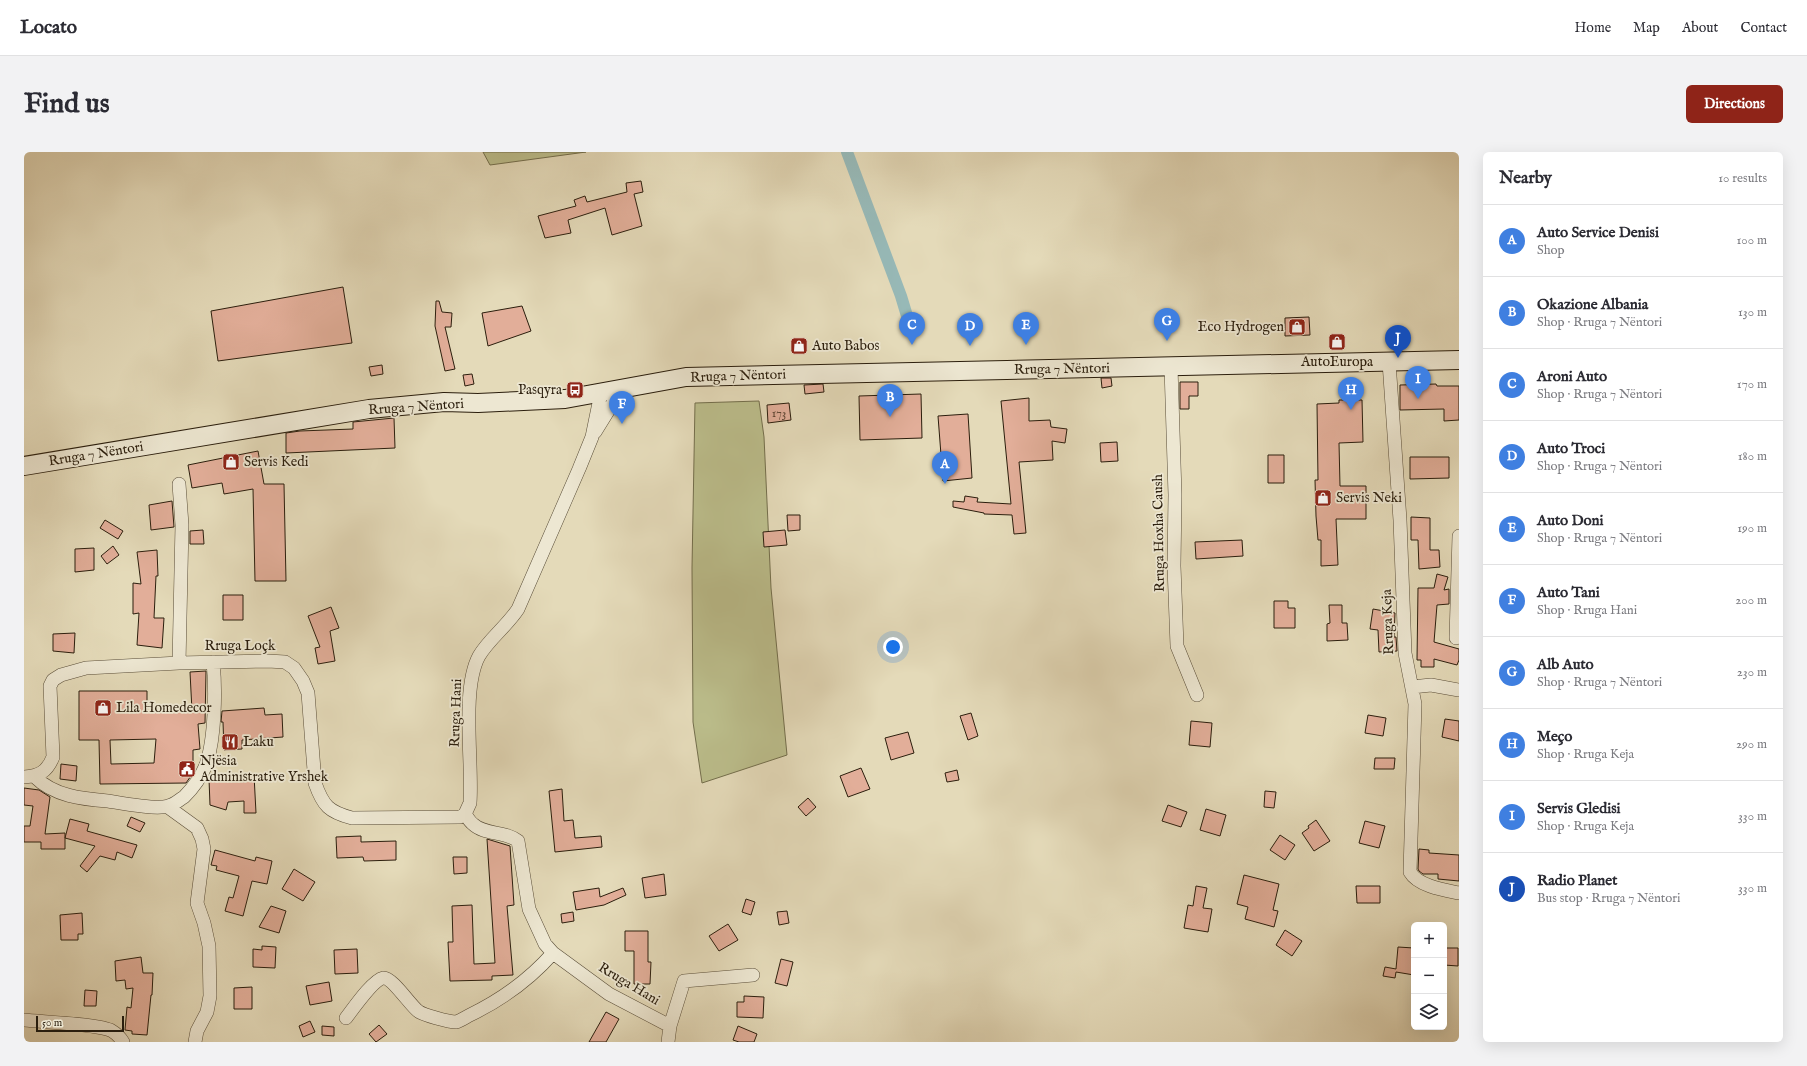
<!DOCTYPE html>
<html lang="en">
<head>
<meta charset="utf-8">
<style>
  :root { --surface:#fff; --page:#f2f2f3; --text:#2b2b33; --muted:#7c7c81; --line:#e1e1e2; --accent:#8f2418 }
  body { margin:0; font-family:"IM FELL English",serif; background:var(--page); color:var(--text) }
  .controls { position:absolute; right:12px; bottom:12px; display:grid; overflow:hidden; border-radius:6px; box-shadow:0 4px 16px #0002 }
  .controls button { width:36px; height:36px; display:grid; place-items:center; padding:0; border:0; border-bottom:1px solid var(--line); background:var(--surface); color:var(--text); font:20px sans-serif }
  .scale { position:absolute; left:12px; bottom:10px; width:88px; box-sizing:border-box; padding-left:4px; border:2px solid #2b1e0d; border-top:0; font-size:11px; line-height:14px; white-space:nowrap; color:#2b1e0d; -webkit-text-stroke:3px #ede7d2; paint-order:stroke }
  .you { position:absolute; left:869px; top:495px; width:14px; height:14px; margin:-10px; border:3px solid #fff; border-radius:50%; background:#1a73e8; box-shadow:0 0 0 6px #1a73e833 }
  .badge { display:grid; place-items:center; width:26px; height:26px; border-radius:50%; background:var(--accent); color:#fff; font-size:13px; font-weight:700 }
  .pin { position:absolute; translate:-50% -33px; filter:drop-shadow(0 1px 2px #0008) }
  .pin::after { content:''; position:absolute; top:21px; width:14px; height:12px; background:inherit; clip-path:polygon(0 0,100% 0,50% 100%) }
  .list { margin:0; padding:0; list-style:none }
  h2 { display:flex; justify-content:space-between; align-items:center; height:52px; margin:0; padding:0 16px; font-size:17px }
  h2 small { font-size:13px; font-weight:400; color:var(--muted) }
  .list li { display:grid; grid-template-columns:26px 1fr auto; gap:12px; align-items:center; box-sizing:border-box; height:72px; padding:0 16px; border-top:1px solid var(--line) }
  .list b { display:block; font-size:15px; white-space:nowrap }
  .list p { margin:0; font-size:13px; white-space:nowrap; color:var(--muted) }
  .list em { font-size:13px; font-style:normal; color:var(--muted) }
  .icon { flex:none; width:22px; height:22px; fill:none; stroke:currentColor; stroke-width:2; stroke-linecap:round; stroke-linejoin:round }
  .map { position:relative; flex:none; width:1435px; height:890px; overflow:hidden; border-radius:6px }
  header { display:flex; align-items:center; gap:24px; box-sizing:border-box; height:56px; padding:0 20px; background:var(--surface); border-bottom:1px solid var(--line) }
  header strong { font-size:19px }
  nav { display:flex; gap:22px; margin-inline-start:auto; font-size:14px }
  .intro { display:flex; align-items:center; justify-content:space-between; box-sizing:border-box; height:96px; padding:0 24px }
  h1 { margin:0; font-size:28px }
  .button { padding:10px 18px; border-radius:6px; background:var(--accent); color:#fff; font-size:14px; font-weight:700 }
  main { display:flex; gap:24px; padding:0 24px }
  aside { flex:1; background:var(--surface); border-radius:6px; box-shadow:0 4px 16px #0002 }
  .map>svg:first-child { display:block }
</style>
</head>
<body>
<header>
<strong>Locato</strong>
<nav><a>Home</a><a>Map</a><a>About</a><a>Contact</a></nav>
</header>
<div class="intro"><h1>Find us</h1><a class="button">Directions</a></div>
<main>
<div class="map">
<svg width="1435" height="890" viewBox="0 0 1435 890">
  <rect width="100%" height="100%" fill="#e4dab9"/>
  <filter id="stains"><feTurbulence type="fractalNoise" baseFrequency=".005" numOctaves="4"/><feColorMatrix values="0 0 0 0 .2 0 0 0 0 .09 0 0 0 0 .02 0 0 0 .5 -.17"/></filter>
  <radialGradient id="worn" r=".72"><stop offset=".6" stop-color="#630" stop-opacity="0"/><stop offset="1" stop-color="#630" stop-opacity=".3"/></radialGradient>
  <path fill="#bbbd8b" stroke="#736e4c" d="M459,0H562L466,13Z
    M735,249L740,285L747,436L763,603L678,631L669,570L668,416L671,251Z"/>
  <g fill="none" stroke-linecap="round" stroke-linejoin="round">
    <path stroke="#97b9b7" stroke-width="12" d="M823,0L877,144L886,174"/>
  </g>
  <path fill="#e2ae99" stroke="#2b1e0d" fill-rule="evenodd" d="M617,29L619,40L610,42L618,74L588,83L581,56L544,68L547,81L521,86L514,64L552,54L550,48L561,44L563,50L603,40L602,31Z
    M319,135L328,191L194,209L187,159Z
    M412,149H415L418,160L428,161L427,175H421L431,217L421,219L411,174Z
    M498,154L507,179L464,194L458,161Z
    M1285,165L1286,183L1261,184V166Z
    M358,213L359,222L347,224L345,215Z
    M448,222L450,232L441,234L439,223Z
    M1077,226H1087L1088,234L1078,236Z
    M1156,230H1174V244H1165V257H1156Z
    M799,232L800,240L781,242L780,233Z
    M1412,232L1413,234H1435V268L1420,269V257L1376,258V233Z
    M897,242L898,286L836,288L835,244Z
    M1005,246V269L1026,268L1027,275L1043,277L1041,291L1028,289L1029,308L995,310L1002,381L990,382L988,363L960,362V361L929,355V349L940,350L941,344L954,346L953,350L987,352L977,249Z
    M1315,248H1338L1339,290L1315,291L1316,334H1342V367H1312L1314,413L1297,414V388H1294L1292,364L1291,328H1294L1293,252L1315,251Z
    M765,251L767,268L744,271L743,253Z
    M944,262L948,326L919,329L914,264Z
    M370,266L371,296L262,301V281L276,279L329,277V270Z
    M1093,290L1094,309L1077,310L1076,291Z
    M234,299L240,332H260L262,429H231L229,337L200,342L198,331L168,336L164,313Z
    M1244,303H1260V331H1244Z
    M1386,305H1425V326L1386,327Z
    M148,349L150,375L127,378L125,353Z
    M763,363H776V378L764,379Z
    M1387,365L1406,366V398H1415L1416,415L1395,417L1394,388H1387Z
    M81,368L99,379L94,387L76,376Z
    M179,378L180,392H166V379Z
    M761,378L763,393L740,395L739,380Z
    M1218,388L1219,404L1172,407L1171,390Z
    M89,394L95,403L83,412L77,404Z
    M70,396V418L51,420V397Z
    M133,398L134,424H132L130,466H140L138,496L113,493L115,461L109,462V431L117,432L113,400Z
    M1413,422L1424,425L1420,438L1425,437V452L1413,453L1410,490L1435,497V508L1433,513L1410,507V515H1397V508H1393L1394,436H1410Z
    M199,443H219V468H199Z
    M1250,449H1264V456H1271V476H1250Z
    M1305,453H1318V471H1323L1324,488L1303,489V472L1306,471Z
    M307,455L315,476L306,479L311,509L294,512L291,496L296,495L284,464Z
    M1349,457L1371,461L1370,485H1372L1373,499L1355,500L1354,478L1346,477Z
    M51,481L50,501L29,499V482Z
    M182,519L181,571L174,572L176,597L169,598V621L162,631L76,632L75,588H55V539H123V559H168L166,520ZM132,587L130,611L87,612L86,588Z
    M240,556L241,563L258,562L259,585L218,588V597L200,598L199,570H197L198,559Z
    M947,561L954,584L944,588L936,564Z
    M1344,563L1362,566L1359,584L1341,581Z
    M1421,567L1435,569V589L1418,585Z
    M1167,569L1188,571L1186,595L1165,593Z
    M884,580L890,601L867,608L861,586Z
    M1351,606H1371L1370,617H1350Z
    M37,612L53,614L52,629L36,627Z
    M837,616L846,637L824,645L816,624Z
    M933,618L935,628L923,630L921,621Z
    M186,622L230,623L232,661H220V649L204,650L202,658L186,653L185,627Z
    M0,636L15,638L26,645L21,682L41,681V697H17V690H0V674H6L9,654L0,653Z
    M538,637L540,669L549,668L551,686L577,684L578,695L531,700L525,639Z
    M1241,639L1252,640L1250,656L1240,655Z
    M784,646L792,655L782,664L774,655Z
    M1144,653L1163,660L1157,675L1138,669Z
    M1182,657L1202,663L1196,684L1176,678Z
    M107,665L121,671L116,680L103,674Z
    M46,667L65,672L63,679L113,693L108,706L93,700L91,708L76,704L63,720L56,714L71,694L41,686Z
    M1292,668L1306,689L1290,699L1278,681L1285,676L1284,674Z
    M1341,669L1361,674L1355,696L1335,691Z
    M1256,683L1271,693L1261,708L1246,698Z
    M337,684V690L372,689V708L340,709L339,705L313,706L312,685Z
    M463,687L486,694L490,753L483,754L489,823L468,824V828L426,829L424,790H429L428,754L448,753L450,812L471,811Z
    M1395,697L1405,698V701L1435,703V729L1414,727V722H1399L1395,719L1394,717Z
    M191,698L231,709L232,705L248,709L243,732L228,729L219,764L201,759L205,745L209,746L215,724L192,718L193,714L187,713Z
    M429,705H443V721L430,722Z
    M270,717L291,730L279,749L258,737Z
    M640,722L642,743L621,746L618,726Z
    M1220,723L1255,732L1249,758L1254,759L1250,775L1221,767L1224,755L1213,752Z
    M1172,734L1183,736L1179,756L1188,757L1184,780L1160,776L1164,753L1169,754Z
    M1332,734H1356V751H1333Z
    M575,736L576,745L599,736L602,743L580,753L552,758L549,740Z
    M722,747L731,750L727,763L718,760Z
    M247,754L262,759L255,781L235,775Z
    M763,759L765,771L755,773L753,760Z
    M549,760L550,769L538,771L537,762Z
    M58,761L59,782H54V788H37L36,763Z
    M704,772L714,788L695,799L685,784Z
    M1261,778L1278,789L1268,804L1252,793Z
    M601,779H624V810H627L626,832H610V799H601Z
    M238,794L252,795L251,816L229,815V797L238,798Z
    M1374,795L1390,796V823L1372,820L1371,826L1359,824L1361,815L1372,817Z
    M1420,796H1434V814L1420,813Z
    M333,797L334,821L311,822L310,798Z
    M117,805L119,821H129L128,843H127L123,883L108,882V879L101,878L103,855L107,856L109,836L102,837L101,828L92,829L91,809Z
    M757,807L769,810L763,834L751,831Z
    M305,830L308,849L286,853L282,834Z
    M228,835V857H210V836Z
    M61,838L73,839L72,854H60Z
    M720,844L740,845L739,866L713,865V850H720Z
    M582,860L595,867L582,890H565Z
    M286,869L291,880L279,885L275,874Z
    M355,873L363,882L352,890L345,882Z
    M298,874L310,875V884L298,883Z
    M714,874L733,882L730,890H715L709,888Z"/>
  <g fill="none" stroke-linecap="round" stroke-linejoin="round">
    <defs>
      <path id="street" d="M1365,210L1376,368L1381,501L1391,552L1386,720C1394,734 1420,738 1435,741
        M1147,215L1151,343L1150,414L1153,494L1173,543
        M571,280L597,238
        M1432,486L1435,384
        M155,511L158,373L155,332
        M1388,535L1407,533L1435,538
        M0,625C15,624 23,620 29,605L26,534L29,528L37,523L62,516L155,511L244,509L261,510L270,516L279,529L284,541L291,631C299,654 305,660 328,666L436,665L441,662L446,651C449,611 437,537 455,504C465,487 483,474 494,457L555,317L568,285L577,241
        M11,625C30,644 58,647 84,649C97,651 133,658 144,654C150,653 155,648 160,645C169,636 177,625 182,613C191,587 192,538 189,510
        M144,655L173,676L178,687L180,697L173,751L180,771L185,794L186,844L183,860L173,879L171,890
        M441,662C443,665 446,670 449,672C460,683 482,679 494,689L505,757L521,792L529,801L585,842L646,874
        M322,866C329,857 349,828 359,826C368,825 386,853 394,859C399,863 425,870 432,870C436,869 442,865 446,863C477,848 506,827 529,801
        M0,868C17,870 76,872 88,879C93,882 96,885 99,890
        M644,890L646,874L660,829L729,823"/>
      <path id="secondary" d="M0,314L345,257L420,250L454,251L541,247L662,225L1435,208"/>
    </defs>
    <use href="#street" stroke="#594d38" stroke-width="14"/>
    <use href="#secondary" stroke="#2b1e0d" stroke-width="20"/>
    <use href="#street" stroke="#ede7d2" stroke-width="13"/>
    <use href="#secondary" stroke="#ede7d2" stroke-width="18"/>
  </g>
  <defs>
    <symbol id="shop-square" viewBox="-11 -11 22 22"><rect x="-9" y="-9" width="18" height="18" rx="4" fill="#8f2418" stroke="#ede7d2"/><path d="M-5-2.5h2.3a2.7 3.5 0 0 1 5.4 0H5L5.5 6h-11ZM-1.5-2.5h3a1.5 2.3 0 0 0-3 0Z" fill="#fff"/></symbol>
    <symbol id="bus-square" viewBox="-11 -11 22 22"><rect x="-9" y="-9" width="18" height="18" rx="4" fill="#8f2418" stroke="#ede7d2"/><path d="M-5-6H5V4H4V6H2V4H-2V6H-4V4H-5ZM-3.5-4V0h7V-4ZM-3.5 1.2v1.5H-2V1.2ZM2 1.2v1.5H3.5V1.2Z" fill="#fff"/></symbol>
    <symbol id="restaurant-square" viewBox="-11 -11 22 22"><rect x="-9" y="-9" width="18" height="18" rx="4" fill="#8f2418" stroke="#ede7d2"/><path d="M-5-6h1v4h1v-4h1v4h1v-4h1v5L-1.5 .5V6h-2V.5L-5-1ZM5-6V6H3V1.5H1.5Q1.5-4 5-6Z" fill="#fff"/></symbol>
    <symbol id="civic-square" viewBox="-11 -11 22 22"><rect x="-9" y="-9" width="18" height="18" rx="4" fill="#8f2418" stroke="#ede7d2"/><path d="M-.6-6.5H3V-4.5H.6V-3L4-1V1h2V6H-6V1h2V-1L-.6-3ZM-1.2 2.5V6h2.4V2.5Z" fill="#fff"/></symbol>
  </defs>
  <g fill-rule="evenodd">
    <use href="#shop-square" x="1263" y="165" width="20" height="20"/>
    <use href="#shop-square" x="1303" y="180" width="20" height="20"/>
    <use href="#shop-square" x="765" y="184" width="20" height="20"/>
    <use href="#bus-square" x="541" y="228" width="20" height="20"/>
    <use href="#shop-square" x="197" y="300" width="20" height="20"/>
    <use href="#shop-square" x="1289" y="336" width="20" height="20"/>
    <use href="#shop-square" x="69" y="546" width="20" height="20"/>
    <use href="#restaurant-square" x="196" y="580" width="20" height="20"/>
    <use href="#civic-square" x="153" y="607" width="20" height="20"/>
  </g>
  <g text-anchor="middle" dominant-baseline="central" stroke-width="3.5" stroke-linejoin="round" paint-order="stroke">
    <g font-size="12" fill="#594230">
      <text x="755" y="261">173</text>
    </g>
    <g font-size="14" fill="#2b1e0d" stroke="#ede7d2" text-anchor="start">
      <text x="1260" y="175" text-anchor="end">Eco Hydrogen</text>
      <text x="788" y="194">Auto Babos</text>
      <text x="1313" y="210" text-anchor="middle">AutoEuropa</text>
      <text x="538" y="238" text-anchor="end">Pasqyra</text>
      <text x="220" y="310">Servis Kedi</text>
      <text x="1312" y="346">Servis Neki</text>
      <text x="92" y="556">Lila Homedecor</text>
      <text x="219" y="590">Laku</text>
      <text x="176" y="609">Njësia<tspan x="176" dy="16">Administrative Yrshek</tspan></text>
    </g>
    <g font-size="14" fill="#2b1e0d" stroke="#ede7d2">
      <text transform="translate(1038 217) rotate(-1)">Rruga 7 Nëntori</text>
      <text transform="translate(714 224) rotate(-2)">Rruga 7 Nëntori</text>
      <text transform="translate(392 255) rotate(-4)">Rruga 7 Nëntori</text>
      <text transform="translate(72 302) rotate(-9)">Rruga 7 Nëntori</text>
      <text transform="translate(1135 381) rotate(-91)">Rruga Hoxha Caush</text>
      <text transform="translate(1364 470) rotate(-92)">Rruga Keja</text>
      <text x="216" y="494">Rruga Loçk</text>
      <text transform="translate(432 561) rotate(-88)">Rruga Hani</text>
      <text transform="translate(605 832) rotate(31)">Rruga Hani</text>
    </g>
  </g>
  <rect width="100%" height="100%" filter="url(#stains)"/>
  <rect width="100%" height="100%" fill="url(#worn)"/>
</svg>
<div class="controls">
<button>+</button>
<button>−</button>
<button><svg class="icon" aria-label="layers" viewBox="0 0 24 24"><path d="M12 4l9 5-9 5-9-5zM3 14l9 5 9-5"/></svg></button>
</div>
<div class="scale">50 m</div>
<div class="you"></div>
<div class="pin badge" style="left:921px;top:332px;background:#3f7fe0">A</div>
<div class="pin badge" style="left:866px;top:265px;background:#3f7fe0">B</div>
<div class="pin badge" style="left:888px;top:193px;background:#3f7fe0">C</div>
<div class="pin badge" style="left:946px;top:194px;background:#3f7fe0">D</div>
<div class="pin badge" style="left:1002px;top:193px;background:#3f7fe0">E</div>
<div class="pin badge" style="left:598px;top:272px;background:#3f7fe0">F</div>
<div class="pin badge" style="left:1143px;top:189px;background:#3f7fe0">G</div>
<div class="pin badge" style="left:1327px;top:258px;background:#3f7fe0">H</div>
<div class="pin badge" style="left:1394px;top:247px;background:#3f7fe0">I</div>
<div class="pin badge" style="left:1374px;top:206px;background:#1a4fb4">J</div>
</div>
<aside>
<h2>Nearby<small>10 results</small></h2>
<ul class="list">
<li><span class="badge" style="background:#3f7fe0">A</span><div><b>Auto Service Denisi</b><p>Shop</p></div><em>100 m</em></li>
<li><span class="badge" style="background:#3f7fe0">B</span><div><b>Okazione Albania</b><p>Shop · Rruga 7 Nëntori</p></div><em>130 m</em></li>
<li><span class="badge" style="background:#3f7fe0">C</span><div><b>Aroni Auto</b><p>Shop · Rruga 7 Nëntori</p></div><em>170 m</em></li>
<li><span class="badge" style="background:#3f7fe0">D</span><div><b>Auto Troci</b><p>Shop · Rruga 7 Nëntori</p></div><em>180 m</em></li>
<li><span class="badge" style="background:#3f7fe0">E</span><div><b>Auto Doni</b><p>Shop · Rruga 7 Nëntori</p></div><em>190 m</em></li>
<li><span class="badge" style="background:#3f7fe0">F</span><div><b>Auto Tani</b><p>Shop · Rruga Hani</p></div><em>200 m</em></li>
<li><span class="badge" style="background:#3f7fe0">G</span><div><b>Alb Auto</b><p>Shop · Rruga 7 Nëntori</p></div><em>230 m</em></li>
<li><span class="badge" style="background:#3f7fe0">H</span><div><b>Meço</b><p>Shop · Rruga Keja</p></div><em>290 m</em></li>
<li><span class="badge" style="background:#3f7fe0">I</span><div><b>Servis Gledisi</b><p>Shop · Rruga Keja</p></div><em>330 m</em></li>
<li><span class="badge" style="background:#1a4fb4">J</span><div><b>Radio Planet</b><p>Bus stop · Rruga 7 Nëntori</p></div><em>330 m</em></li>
</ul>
</aside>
</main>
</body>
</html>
